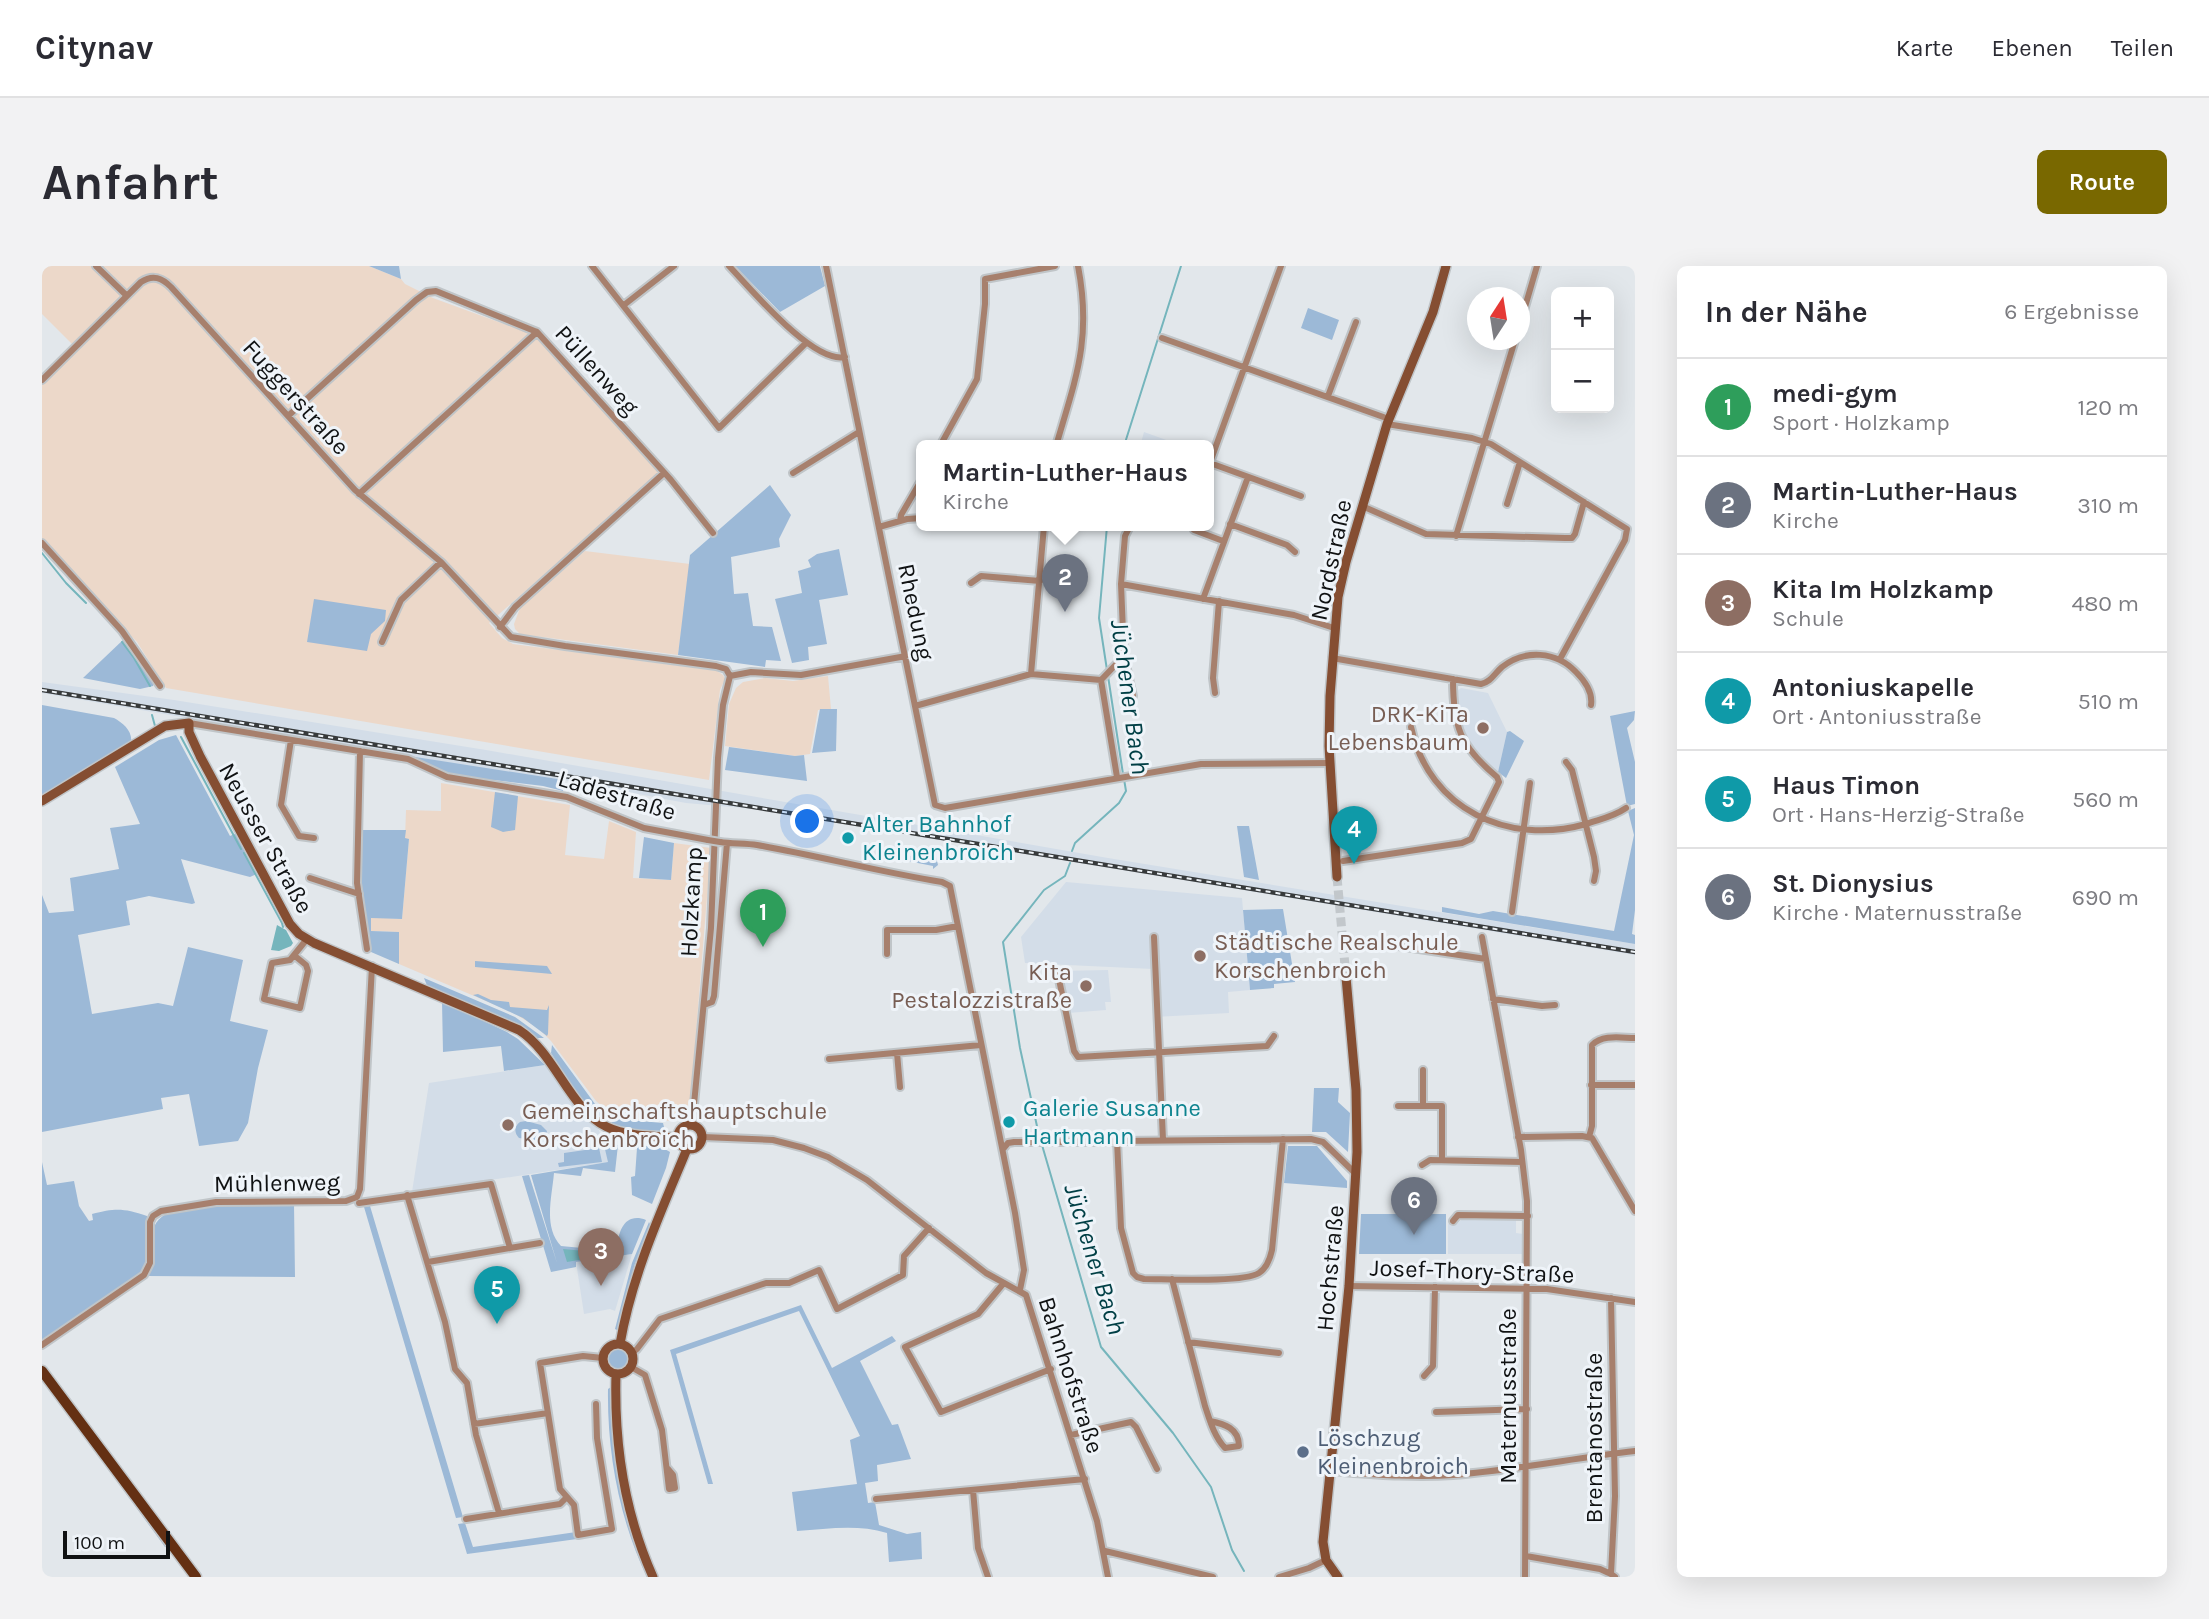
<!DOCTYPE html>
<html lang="de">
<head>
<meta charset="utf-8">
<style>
  :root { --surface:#fff; --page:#f2f2f3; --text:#2b2b33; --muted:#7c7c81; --line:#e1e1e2; --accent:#796800 }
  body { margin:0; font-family:Karla,sans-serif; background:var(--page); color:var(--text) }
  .controls { position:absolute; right:21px; top:21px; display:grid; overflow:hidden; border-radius:10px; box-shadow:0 7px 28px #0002 }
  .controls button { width:63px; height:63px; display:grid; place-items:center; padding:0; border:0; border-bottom:2px solid var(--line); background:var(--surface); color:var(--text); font:35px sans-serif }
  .compass { position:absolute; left:1425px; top:21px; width:63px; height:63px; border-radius:50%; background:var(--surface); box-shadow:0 7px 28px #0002; rotate:12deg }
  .scale { position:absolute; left:21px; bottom:18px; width:107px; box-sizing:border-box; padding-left:7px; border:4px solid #101213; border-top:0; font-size:19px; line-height:24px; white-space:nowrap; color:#101213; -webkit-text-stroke:5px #eff4f9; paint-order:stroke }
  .you { position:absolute; left:766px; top:556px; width:24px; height:24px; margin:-18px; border:5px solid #fff; border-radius:50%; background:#1a73e8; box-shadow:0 0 0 10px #1a73e833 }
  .badge { display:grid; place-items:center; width:46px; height:46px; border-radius:50%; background:var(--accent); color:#fff; font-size:23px; font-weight:700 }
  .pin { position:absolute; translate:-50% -58px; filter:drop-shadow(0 2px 4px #0008) }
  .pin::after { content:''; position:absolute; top:37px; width:24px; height:21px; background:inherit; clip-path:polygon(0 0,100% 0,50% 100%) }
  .popup { position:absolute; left:874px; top:174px; width:298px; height:91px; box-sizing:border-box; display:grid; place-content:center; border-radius:10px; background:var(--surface); filter:drop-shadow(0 2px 5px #0005); font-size:23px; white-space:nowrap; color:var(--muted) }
  .popup b { font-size:26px; color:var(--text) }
  .popup::after { content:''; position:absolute; left:50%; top:100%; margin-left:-14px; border:14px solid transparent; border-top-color:var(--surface) }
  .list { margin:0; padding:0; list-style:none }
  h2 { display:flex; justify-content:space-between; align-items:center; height:91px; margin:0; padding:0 28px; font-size:30px }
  h2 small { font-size:23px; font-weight:400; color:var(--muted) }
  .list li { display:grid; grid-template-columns:46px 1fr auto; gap:21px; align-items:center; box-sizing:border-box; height:98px; padding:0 28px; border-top:2px solid var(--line) }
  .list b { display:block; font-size:26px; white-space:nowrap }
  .list p { margin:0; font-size:23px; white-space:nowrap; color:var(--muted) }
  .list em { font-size:23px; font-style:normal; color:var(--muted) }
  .map { position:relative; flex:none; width:1593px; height:1311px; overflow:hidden; border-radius:10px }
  header { display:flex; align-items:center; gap:42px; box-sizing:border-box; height:98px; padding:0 35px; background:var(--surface); border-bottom:2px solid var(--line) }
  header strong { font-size:33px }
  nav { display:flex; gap:38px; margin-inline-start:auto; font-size:24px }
  .intro { display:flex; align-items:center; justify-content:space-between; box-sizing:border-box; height:168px; padding:0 42px }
  h1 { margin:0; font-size:49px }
  .button { padding:18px 32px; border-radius:10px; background:var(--accent); color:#fff; font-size:24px; font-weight:700 }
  main { display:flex; gap:42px; padding:0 42px }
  aside { flex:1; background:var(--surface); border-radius:10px; box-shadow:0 7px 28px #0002 }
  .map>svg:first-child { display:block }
</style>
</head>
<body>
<header>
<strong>Citynav</strong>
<nav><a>Karte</a><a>Ebenen</a><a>Teilen</a></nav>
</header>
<div class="intro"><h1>Anfahrt</h1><a class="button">Route</a></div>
<main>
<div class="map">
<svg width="1593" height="1311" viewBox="0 0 1593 1311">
  <rect width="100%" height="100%" fill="#e2e7eb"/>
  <path fill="#ecd8c9" d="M0,0H327L359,13L363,18L391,32L495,70L618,206L447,357L460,372L471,378L675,405L681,409L683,413L678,424L667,514L124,422L95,376L31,309L0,272V119L35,83L0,48Z
    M543,285L648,298L636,389L478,368L473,363L472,358L478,342Z
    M786,410L789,443L776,444L768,488L753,490L683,480L687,438L694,422L701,416L723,412L751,415Z
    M399,517L528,539L523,589L562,593L567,555L594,566L591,612L629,614L632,577L669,582L648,840L635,855L590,854L569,848L554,835L509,775L496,762L470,746L357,698V666L329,665V651L360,653L367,573H363L364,544L399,545Z"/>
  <path fill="#d3dde8" d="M1102,166L1141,180H1098Z
    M0,416L132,434L444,484L1066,592L1593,678V689L712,543L644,537L522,514L443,503L0,427Z
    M1419,422L1446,427L1465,466L1456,506L1436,490L1418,458L1414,435V426Z
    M1024,616L1200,632L1208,724L1186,726L1187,747L1112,751L1111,703L983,697L979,671Z
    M1066,704L1069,736H1063L1064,744L1026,747L1017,705Z
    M503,799L533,841L557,864L567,896L370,926L387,817Z
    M1422,951L1474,952V967L1481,968V988H1406V958H1415Z
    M590,988L573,1045L568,1043L542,1048L534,996Z"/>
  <path fill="#9cb9d7" d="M327,0H357L359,13Z
    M693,0H778L783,20L738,46Z
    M1266,42L1297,54L1290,74L1259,62Z
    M728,219L749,249L737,273L738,281L689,291L692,328L706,327L711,360L730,361L739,395L724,394L723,401L636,389L648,289Z
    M797,283L806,329L777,334L785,378L766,381L767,394L750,397L733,333L760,327L756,305L769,301L766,294L775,288Z
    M272,333L344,344L343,355L329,368L325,385L265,376Z
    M82,373L112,417L111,420L98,423L41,412Z
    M0,439L72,452C81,457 91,465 89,477L0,530Z
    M778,443H795L794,485L770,487Z
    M1593,445L1592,454L1585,462L1593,496V538L1585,540L1568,450Z
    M1468,465L1482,475L1464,512L1456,506L1465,466Z
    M134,469L188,570L195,567L217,607L208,611L139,593L153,637L150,638L107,630L84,635L88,659L36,669L50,748L116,737L131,740L146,681L201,694L188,755L226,764L216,802L206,857L196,875L157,880L147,828L119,832L121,843L0,866V629L7,647L32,645L28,612L77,603L68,562L98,558L73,501L117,474Z
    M687,481L753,490L762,489L765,515L683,504Z
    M367,490L522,514L521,525L501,520L452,514L451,516L400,506Z
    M453,526L476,530L473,564L461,566L449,561Z
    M1593,542V644L1590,668L1593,669V678L1400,646V641L1437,648L1451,645L1572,665L1592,569L1586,545Z
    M1195,560H1207L1217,614L1202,611Z
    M320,564H364L363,572L367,573L360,653L329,652V665L357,666V698L329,686L318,616Z
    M602,571L632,577L629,614L597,612Z
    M876,582H892L896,599L891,603V600L845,591L846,586L875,591Z
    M1241,643L1253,716L1232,718V722L1208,724L1201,644Z
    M433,695L505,700L510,708L433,701Z
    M382,712L473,751L502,772H492L386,722Z
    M436,728L449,734L467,736L468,741L505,744L507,739L506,768L505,770L481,752L431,729Z
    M400,735L465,766L476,773L503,799L462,805L459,780L401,786Z
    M510,779L553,838L566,850L565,857C540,842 524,811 509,787Z
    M1272,822H1297L1296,836L1308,847L1306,886L1284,866H1270Z
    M575,853L621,857L623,865L595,864L569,858L570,855Z
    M484,855L499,859L505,865L504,869L492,874L477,872C472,867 472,860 478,856Z
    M561,875L576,879L573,906L541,902L539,910L512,907C510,931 501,961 519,980L572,985L575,983C576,965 583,946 604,954L590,988L534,996V1001L509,1006L480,910L487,909L515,997L489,909L566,896Z
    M556,877L560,896L517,901L516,897L522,896V887L550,883Z
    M590,878L621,882L628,886L624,902L610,938L590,929L589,911L593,910L595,882L590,881Z
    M1246,880H1275L1305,915V922L1242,917Z
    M0,896L5,919L32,915L37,940L47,955L51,954L50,948C73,942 82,942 105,950L107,992L102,1005L0,1075Z
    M175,938H252L253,1011L105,1010C111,998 110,986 110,972C111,939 149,943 175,938Z
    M328,940L421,1251L414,1252L322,941Z
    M1319,948H1404V988H1317Z
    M607,956L609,960L593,998L575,1064L573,1063L590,997Z
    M759,1039L790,1102L850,1070L854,1075L818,1095L850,1159L856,1158L869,1193L835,1199L836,1215L823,1217L826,1237L833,1236L837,1259L865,1268L879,1266L880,1293L847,1296L845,1267C815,1258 786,1263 755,1265L750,1226L815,1218L808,1174L818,1170L757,1045L634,1088L671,1218H666L628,1084Z
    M566 1093a10 10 0 1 1 20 0a10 10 0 1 1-20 0Z
    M0,1112L125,1280L123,1281Z
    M569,1121C569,1186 579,1252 607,1311H605C577,1253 565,1186 566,1123Z
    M423,1257L431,1281L534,1266L535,1273L425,1288L416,1258Z"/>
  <path fill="#75b5bc" d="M235,659L244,664L251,677L249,680L237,685L229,684Z
    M521,983L565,987V989L525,996Z"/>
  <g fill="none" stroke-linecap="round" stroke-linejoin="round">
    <path stroke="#75b5bc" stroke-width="2" d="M1082,180L1139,0
      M1065,260L1057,352L1065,404
      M0,287L24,317L44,337
      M80,376L92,392L108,420
      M1066,410L1081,508
      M110,449L113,460
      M139,471L199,583
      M1030,585L1033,577L1077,537L1084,525L1082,513
      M202,587L240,657L241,661
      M998,874L978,782L961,676L1002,624L1023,610L1028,597
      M1000,879L1059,1081L1131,1167L1169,1221L1190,1284L1202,1305"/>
    <path stroke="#c2c7cb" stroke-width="9" stroke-dasharray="9 4.5" stroke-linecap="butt" d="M1295,611L1304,711"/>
    <defs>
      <path id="street" d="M54,0L84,29
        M550,0L677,162L763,78
        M687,0C709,23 771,98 803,91
        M784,0L893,539L903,542L1159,498L1288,497
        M582,39L632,0
        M1478,58L1495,0
        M1120,72L1347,153
        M0,114L99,16C111,8 120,12 129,21L313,224L399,296L469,371L523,380L674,400L684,403L688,410
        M1286,130L1314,56
        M246,150L374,34L385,26L394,25L495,66L629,214L671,267
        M1345,158L1430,172L1449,178L1585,263L1583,274L1518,393
        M898,180L935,113L943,38V13L1013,0
        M1014,180C1034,111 1050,73 1036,0
        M1168,197L1259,230
        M1166,202L1239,0
        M751,207L817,166
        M317,228L495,66
        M1465,238L1478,196
        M1320,240L1384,268L1523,272H1530L1533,268L1542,236
        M858,255L859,249L880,213
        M1188,258L1245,279L1253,286
        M1088,260L1083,270L1079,318L1252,349L1292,362
        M837,261L865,253L880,252
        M1152,264L1181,275
        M1414,270L1473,74
        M0,277L80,365L118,420
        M929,317L939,310L998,315
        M1079,318L1082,390L1091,430
        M1161,333L1206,211
        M458,361L473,341L622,207
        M340,376L359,334L399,296
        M1290,392L1439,418C1449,416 1452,408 1460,401C1483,383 1514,385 1534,406C1543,415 1551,426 1549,439
        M989,408L1002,260
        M688,410L709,406L759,409L864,390
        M1059,414L1075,511
        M1059,414L1082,390
        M1173,427L1171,412L1177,335
        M873,440L989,408L1059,414
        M147,457L366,493L405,511L525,531L602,562L666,574
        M1369,461C1387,544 1467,580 1544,558C1558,553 1571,551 1584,542
        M249,474L239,539L257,570L272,572
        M318,485L315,617L325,683
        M1524,496L1530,504L1552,591L1554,605L1552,615
        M678,576C690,578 703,577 715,579C777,590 838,606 900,616L908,620L973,947L982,1004L978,1024
        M1301,595L1420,577L1429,573L1457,516L1455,511C1418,480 1411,461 1411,413
        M268,612L317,628
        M1470,646L1488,517
        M1112,671L1121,874
        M1440,671L1479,884L1485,935L1483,1311
        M1350,679L1444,693
        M845,688V664H894L916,660
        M253,690L264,699L266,705L258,742L222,733L230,697L248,694L265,673
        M1015,704L1032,785L1036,791L1225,780L1232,770
        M1451,733L1500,740L1513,739
        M662,739L670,736L672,730L685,577
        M855,787L858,821
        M787,793L939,779
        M1549,819H1593
        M1356,840H1400V894
        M1381,840V804
        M650,859L669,662L676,492L681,439L688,410
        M661,871L731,874L762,882L786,891L825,914L944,1007L984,1029L1055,1255L1066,1311
        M1476,871L1540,870L1550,872L1593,945
        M1547,871L1550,860V779C1561,768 1579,772 1593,772
        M1075,874L1079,962L1091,1007L1095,1011L1102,1013C1125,1013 1201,1017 1217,1007C1225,1002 1228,993 1230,984L1241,873
        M961,883L966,877L972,876L1269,873L1281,876L1314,908
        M1380,899L1388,894L1480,896
        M365,929L403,1056L413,1103L425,1117L434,1169L457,1247
        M317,937L449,918L468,982L386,996
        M1411,955L1416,949L1486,950
        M468,982L498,977
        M1130,1013L1163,1140C1168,1155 1172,1170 1183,1182L1197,1180C1197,1162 1182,1158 1168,1155
        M961,1018L936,1048L863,1081L899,1146L1009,1103
        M1307,1020L1505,1023L1593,1036
        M1569,1032L1573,1230L1569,1308L1573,1311
        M1146,1076L1237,1087
        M0,1079L102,1009L108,997V956L111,950L119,945L174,936L304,935L315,931L318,923L330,700
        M590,1087L595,1083L618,1053L724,1017H747L777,1004L795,1043L861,1009L862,990L887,962
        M589,1101L603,1109L620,1164L627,1223L633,1222L631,1209L626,1203
        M1382,1110L1391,1100L1393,1021
        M554,1138L555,1172L570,1263L536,1269L532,1239L518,1223L498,1097L541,1090L561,1092
        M1394,1146L1485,1143
        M432,1158L506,1147
        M1029,1169L1089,1156L1094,1161L1115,1203
        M1288,1205C1329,1208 1370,1212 1411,1209C1473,1204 1532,1192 1593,1185
        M931,1224L936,1282L946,1311
        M834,1233L1043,1213
        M424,1253L518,1238L525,1231
        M1063,1285L1171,1311
        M1484,1290L1558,1303L1569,1308
        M1237,1311L1267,1302L1284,1294"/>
      <path id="secondary" d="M0,535L123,460L147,457V466L158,490L248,658L257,668L272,677L477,764C514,788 527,843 565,861C586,871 613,870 636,872
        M1295,611L1287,480L1288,430L1296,331L1304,296L1345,158L1391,46L1404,0
        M636 871a12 12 0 1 1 24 0a12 12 0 1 1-24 0Z
        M578,1078C590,1009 618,948 645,883
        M561 1093a15 15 0 1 1 30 0a15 15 0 1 1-30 0Z
        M574,1108C572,1179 582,1246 611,1311
        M1296,1311L1284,1294L1281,1276L1307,1020L1315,886L1314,824L1304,711"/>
      <path id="primary" d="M0,1105L154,1311"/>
    </defs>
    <use href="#street" stroke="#c0c5c8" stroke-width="10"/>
    <use href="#secondary" stroke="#c0c5c8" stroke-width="12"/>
    <use href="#primary" stroke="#c0c5c8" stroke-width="13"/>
    <use href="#street" stroke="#a7806d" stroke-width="6"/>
    <use href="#secondary" stroke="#854e32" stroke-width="9"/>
    <use href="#primary" stroke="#643013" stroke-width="10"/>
    <defs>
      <path id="rail" d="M0,424L1593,686"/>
    </defs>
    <use href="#rail" stroke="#373a3b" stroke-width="4.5"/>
    <use href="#rail" stroke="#eff4f9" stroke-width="2" stroke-dasharray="5" stroke-linecap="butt"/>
    <defs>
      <path id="street-bridge" d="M666,574L678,576"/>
    </defs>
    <use href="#street-bridge" stroke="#c0c5c8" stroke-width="10" stroke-linecap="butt"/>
    <use href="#street-bridge" stroke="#a7806d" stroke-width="6"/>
  </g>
  <g fill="#8d6e63" stroke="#eff4f9" stroke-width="2.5">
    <circle cx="1441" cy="462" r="7"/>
    <circle cx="1158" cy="690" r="7"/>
    <circle cx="1044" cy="720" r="7"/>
    <circle cx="466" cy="859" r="7"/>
  </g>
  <g fill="#0f9aa8" stroke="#eff4f9" stroke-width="2.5">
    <circle cx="806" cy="572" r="7"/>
    <circle cx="967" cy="856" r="7"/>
  </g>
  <circle fill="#5c6f8a" stroke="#eff4f9" stroke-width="2.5" cx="1261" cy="1186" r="7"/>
  <g text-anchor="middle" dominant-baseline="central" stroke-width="6" stroke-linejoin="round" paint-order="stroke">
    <g font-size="24" fill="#101213" stroke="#eff4f9">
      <text transform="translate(555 104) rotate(48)">Püllenweg</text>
      <text transform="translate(254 131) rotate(48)">Fuggerstraße</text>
      <text transform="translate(1289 294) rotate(-78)">Nordstraße</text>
      <text transform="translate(874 346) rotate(78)">Rhedung</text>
      <text transform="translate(575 529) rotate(17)">Ladestraße</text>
      <text transform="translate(224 572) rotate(61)">Neusser Straße</text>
      <text transform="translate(649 636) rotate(-87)">Holzkamp</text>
      <text transform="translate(235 917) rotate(-1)">Mühlenweg</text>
      <text transform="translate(1288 1002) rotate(-85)">Hochstraße</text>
      <text transform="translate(1430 1005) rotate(2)">Josef-Thory-Straße</text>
      <text transform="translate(1029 1109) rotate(72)">Bahnhofstraße</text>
      <text transform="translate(1466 1130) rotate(-90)">Maternusstraße</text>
      <text transform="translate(1552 1172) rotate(-90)">Brentanostraße</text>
    </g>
    <g font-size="24" fill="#785e54" stroke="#eff4f9" text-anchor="end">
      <text x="1427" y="448">DRK-KiTa<tspan x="1427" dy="28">Lebensbaum</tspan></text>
      <text x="1172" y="676" text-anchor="start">Städtische Realschule<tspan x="1172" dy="28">Korschenbroich</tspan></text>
      <text x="1030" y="706">Kita<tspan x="1030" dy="28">Pestalozzistraße</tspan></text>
      <text x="480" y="845" text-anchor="start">Gemeinschaftshauptschule<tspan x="480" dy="28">Korschenbroich</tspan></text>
    </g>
    <g font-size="24" fill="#0d838f" stroke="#eff4f9" text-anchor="start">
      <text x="820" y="558">Alter Bahnhof<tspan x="820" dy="28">Kleinenbroich</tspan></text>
      <text x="981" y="842">Galerie Susanne<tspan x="981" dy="28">Hartmann</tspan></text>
    </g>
    <g font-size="24" fill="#4e5e75" stroke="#eff4f9" text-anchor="start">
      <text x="1275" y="1172">Löschzug<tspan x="1275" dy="28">Kleinenbroich</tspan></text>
    </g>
    <g font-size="26" font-style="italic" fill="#003f45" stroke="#eff4f9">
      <text transform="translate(1088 431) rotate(82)">Jüchener Bach</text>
      <text transform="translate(1053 993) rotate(73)">Jüchener Bach</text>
    </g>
  </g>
</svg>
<div class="controls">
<button>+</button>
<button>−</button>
</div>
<svg class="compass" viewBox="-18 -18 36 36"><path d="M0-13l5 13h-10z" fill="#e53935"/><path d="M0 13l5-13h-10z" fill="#7c7c81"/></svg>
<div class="scale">100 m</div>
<div class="you"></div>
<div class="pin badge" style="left:721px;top:681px;background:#2e9e5b">1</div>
<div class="pin badge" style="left:1023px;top:346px;background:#6b7280">2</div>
<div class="popup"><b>Martin-Luther-Haus</b>Kirche</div>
<div class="pin badge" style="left:559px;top:1020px;background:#8d6e63">3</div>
<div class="pin badge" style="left:1312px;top:598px;background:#0f9aa8">4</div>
<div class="pin badge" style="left:455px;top:1058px;background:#0f9aa8">5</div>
<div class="pin badge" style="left:1372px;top:969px;background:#6b7280">6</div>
</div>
<aside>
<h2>In der Nähe<small>6 Ergebnisse</small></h2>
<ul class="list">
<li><span class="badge" style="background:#2e9e5b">1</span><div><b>medi-gym</b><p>Sport · Holzkamp</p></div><em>120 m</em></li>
<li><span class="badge" style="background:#6b7280">2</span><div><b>Martin-Luther-Haus</b><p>Kirche</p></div><em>310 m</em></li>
<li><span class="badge" style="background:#8d6e63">3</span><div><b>Kita Im Holzkamp</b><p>Schule</p></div><em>480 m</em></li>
<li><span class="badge" style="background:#0f9aa8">4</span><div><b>Antoniuskapelle</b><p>Ort · Antoniusstraße</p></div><em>510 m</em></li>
<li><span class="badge" style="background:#0f9aa8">5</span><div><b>Haus Timon</b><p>Ort · Hans-Herzig-Straße</p></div><em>560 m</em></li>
<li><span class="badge" style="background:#6b7280">6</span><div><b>St. Dionysius</b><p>Kirche · Maternusstraße</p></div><em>690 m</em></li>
</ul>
</aside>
</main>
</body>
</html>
